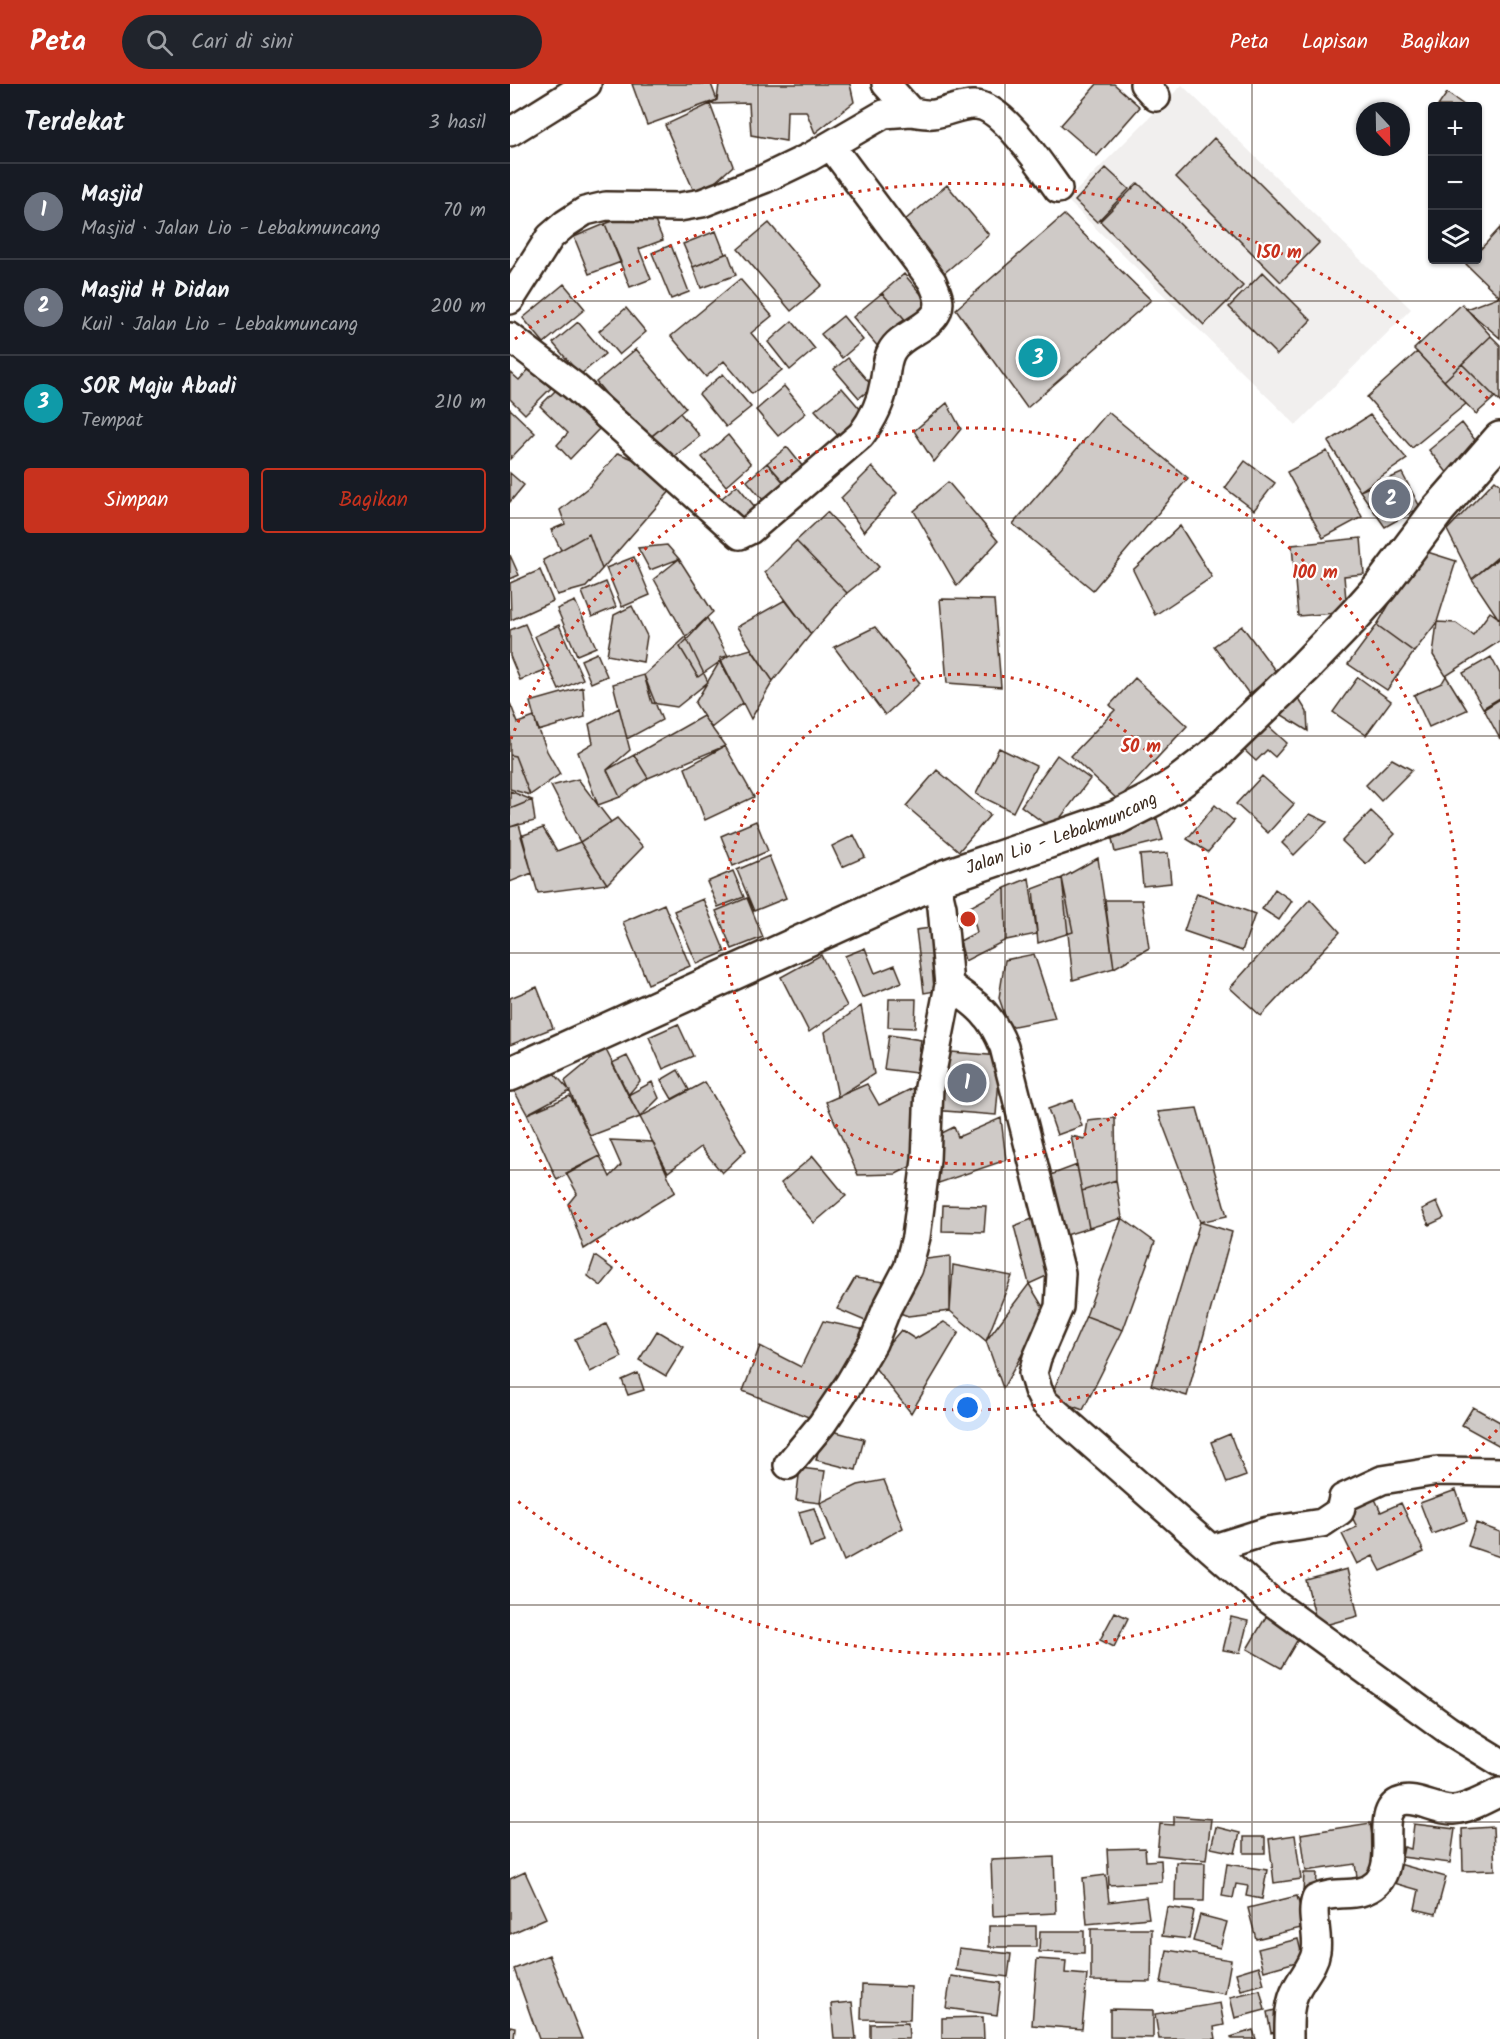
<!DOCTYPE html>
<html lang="id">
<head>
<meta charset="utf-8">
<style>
  :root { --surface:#171b24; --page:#20242c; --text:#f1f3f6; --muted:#9ea1a6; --line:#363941; --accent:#c8321e }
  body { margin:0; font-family:Kalam,sans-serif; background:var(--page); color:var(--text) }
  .controls { position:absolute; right:18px; top:18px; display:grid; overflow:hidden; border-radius:6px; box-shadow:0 2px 4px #0004 }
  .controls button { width:54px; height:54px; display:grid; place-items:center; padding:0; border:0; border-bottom:2px solid var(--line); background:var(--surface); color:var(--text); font:30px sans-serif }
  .compass { position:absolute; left:846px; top:18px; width:54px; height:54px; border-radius:50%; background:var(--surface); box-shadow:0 2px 4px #0004; rotate:158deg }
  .you { position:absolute; left:458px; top:1324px; width:21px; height:21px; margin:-15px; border:4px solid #fff; border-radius:50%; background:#1a73e8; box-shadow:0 0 0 9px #1a73e833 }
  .badge { display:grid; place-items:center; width:39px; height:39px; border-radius:50%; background:var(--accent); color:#fff; font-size:20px; font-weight:700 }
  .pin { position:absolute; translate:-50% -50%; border:3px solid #fff; box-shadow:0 2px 6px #0006 }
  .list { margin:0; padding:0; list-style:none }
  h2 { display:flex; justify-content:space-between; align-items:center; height:78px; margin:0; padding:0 24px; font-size:26px }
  h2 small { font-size:20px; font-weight:400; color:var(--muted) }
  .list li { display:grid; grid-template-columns:39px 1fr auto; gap:18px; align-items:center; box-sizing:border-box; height:96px; padding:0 24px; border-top:2px solid var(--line) }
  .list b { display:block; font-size:22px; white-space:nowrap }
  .list p { margin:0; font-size:20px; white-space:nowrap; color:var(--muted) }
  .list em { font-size:20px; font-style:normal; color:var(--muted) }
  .actions { display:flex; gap:12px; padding:18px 24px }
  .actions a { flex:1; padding:14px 0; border:2px solid var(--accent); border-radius:6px; text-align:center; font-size:21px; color:var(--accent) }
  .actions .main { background:var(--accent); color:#fff }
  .icon { flex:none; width:33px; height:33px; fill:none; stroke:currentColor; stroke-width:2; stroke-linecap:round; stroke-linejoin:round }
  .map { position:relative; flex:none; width:990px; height:1955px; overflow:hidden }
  header { display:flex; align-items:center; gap:36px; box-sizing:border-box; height:84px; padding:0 30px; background:var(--accent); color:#fff }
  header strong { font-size:28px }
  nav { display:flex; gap:33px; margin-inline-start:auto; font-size:21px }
  .search { width:420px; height:54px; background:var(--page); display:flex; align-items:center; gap:15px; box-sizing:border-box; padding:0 21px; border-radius:33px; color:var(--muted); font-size:22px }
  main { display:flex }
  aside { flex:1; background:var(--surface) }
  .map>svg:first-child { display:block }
</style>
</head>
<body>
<header>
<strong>Peta</strong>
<div class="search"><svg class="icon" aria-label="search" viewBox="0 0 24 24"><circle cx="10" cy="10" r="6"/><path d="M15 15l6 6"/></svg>Cari di sini</div>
<nav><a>Peta</a><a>Lapisan</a><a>Bagikan</a></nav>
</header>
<main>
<aside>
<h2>Terdekat<small>3 hasil</small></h2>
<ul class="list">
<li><span class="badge" style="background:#6b7280">1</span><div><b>Masjid</b><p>Masjid · Jalan Lio - Lebakmuncang</p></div><em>70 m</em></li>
<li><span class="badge" style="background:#6b7280">2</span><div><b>Masjid H Didan</b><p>Kuil · Jalan Lio - Lebakmuncang</p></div><em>200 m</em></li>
<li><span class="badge" style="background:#0f9aa8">3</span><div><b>SOR Maju Abadi</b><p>Tempat</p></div><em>210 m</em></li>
</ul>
<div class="actions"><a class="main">Simpan</a><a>Bagikan</a></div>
</aside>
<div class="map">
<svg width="990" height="1955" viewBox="0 0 990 1955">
  <rect width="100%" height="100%" fill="#fff"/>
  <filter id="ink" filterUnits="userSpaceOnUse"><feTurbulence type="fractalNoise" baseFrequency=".0167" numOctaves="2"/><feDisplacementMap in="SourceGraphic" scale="12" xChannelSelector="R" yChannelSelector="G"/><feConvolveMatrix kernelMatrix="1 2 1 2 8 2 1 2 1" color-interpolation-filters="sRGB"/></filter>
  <g filter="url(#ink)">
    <path fill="#f1efee" d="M672,1L901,225L786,341L557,116Z"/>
    <path fill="#cfcac7" stroke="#3b2a1e" stroke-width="1.5" d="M122,0H201L207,16L137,41Z
      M209,0H340L344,18L305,49L296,27H277L276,57L241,51L239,19L200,20L207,16Z
      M587,0H604L630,23L587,72L551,41Z
      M937,9L954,21L953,22H928Z
      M200,20L223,82L187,114L155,41Z
      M704,54L809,159L771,198L666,93Z
      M596,84L619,105L587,138L565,117Z
      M628,99L733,202L694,241L590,137Z
      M437,101L479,151L432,191L389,141Z
      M139,123L153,156L129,165L141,195L120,203L95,140Z
      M554,131L641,216L517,324L446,225Z
      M259,139L312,201L281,227L228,165Z
      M95,140L111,178L79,190L64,153Z
      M990,144V213L956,180L960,176H968V168Z
      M206,147L215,170L183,183L173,160Z
      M161,161L179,208L161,215L142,169Z
      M218,169L226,191L191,204L183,183Z
      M753,188L801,236L767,271L719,223Z
      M394,190L423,224L398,239L372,209Z
      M230,195L262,232L241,249L272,286L242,310L214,277L196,293L161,252Z
      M54,200L75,225L34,259L13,234Z
      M372,209L398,239L369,264L343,233Z
      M990,212V254L956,225Z
      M952,220L981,252L934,297L904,265Z
      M116,224L136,248L109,271L89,247Z
      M333,232L353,256L332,274L311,250Z
      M282,237L305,265L280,286L258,258Z
      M68,238L95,270L70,291L43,259Z
      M981,252L990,261V318L952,280Z
      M126,265L176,324L136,357L86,298Z
      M907,268L956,320L902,364L857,313Z
      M338,274L363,303L349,314L324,285Z
      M952,280L985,313L966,330L934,297Z
      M20,284L41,304L15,330L0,315V288L9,296Z
      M213,290L241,323L216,343L189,310Z
      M274,302L296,329L268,352L246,326Z
      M332,304L357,333L331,355L305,326Z
      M47,305L89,345L60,375L47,361L58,349L30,322Z
      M437,319L451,345L424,378L404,347Z
      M0,325L25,349L0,375Z
      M598,328L678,394L583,506L503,440Z
      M170,329L190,352L159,377L139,354Z
      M860,331L897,375L850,407L818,358Z
      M952,339L972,365L939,391L919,366Z
      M218,351L241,380L216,402L192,373Z
      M277,363L293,383L274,399L257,379Z
      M817,367L852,433L813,454L777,388Z
      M108,369L138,381L162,405L92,485L79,450L51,466L41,446L55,440L50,426L80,402Z
      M735,377L765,399L744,426L715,404Z
      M257,379L274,398L253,416L237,397Z
      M362,383L387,409L354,448L331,414Z
      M0,389L14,401L0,418Z
      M892,389L910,423L875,443L850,407Z
      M985,396L990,400V471L962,495L937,446Z
      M438,398L488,457L447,502L404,427Z
      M227,401L245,423L223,442L205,420Z
      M317,428L369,483L337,509L286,457Z
      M670,442L702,493L645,531L623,486Z
      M79,450L92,485L76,503L47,511L33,476Z
      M851,454L854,490L834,492L837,528L788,532L782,461Z
      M286,457L337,509L301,550L255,488Z
      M157,461L169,475L140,486L128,464Z
      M911,466L946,477L927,538L904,568L867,541Z
      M0,471L9,491L0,495Z
      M124,473L140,511L112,523L96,484Z
      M990,473V533L988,534L962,495Z
      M169,475L203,528L176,553L144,495Z
      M30,486L43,517L1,536L0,499Z
      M96,498L106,523L82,533L72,508Z
      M430,515L484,516L491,603L437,599Z
      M275,516L301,550L263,597L227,543Z
      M65,517L86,563L67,571L47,525Z
      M122,522L137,552L133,578L97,571L104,531Z
      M980,528L990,535V557L936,592L923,571L927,538L946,539L963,551Z
      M197,534L218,572L188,593L170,563Z
      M15,540L35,586L10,596L0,572V546Z
      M49,541L73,595L49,606L25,552Z
      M867,541L904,568L877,606L838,580Z
      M732,542L767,589L739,610L704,562Z
      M365,543L410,599L375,631L324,563Z
      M176,553L198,598L167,623L142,619L134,591Z
      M241,565L263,597L241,635L210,574Z
      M87,569L97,592L81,599L71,576Z
      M981,573L990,590V614L973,624L953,589Z
      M210,577L233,619L201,644L185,619Z
      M134,591L152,636L117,655L103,600Z
      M936,592L957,626L919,643L904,611L932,599Z
      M848,593L881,617L856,651L823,628Z
      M625,594L677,642L608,716L561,672L605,626L600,621Z
      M73,603L75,633L28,647L20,618Z
      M785,609L797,628L798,647L772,631Z
      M990,615V655L974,625Z
      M0,619L8,639L24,633L37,667L50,690L20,711L5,672L0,671Z
      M109,624L120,666L97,686L110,713L88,721L68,668L83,659L79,640Z
      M193,632L215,662L138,694L124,671Z
      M754,638L777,659L765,673L757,666L746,677L731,663Z
      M215,662L244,713L195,736L175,684Z
      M489,664L526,682L503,728L466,710Z
      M0,671L5,672L20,711L0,705Z
      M124,671L138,694L110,713L97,686Z
      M547,671L580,695L542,745L511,722Z
      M882,675L902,686L871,717L856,701Z
      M427,686L480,731L449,767L396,722Z
      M752,692L784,720L758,749L726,720Z
      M68,695L101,738L70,758L41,702Z
      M0,707L22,716L0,725Z
      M22,716L25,737L0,743V725Z
      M705,721L724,737L698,768L677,755Z
      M861,727L885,750L856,780L832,757Z
      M800,730L817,738L784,771L772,759Z
      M107,734L133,763L97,800L70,758Z
      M647,735L653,756L605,768L600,746Z
      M246,737L258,767L223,782L211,752Z
      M9,740L22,789L0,798V743Z
      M33,744L47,767L70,758L97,800L28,809L11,752Z
      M344,751L355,773L332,783L322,762Z
      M658,769L661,799L633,802L630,771Z
      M259,772L276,814L244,827L227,786Z
      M588,774L604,884L563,896L552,794Z
      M223,787L234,813L208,823L197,798Z
      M519,794L527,850L496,856L495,804Z
      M552,794L563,848L528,859L523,805Z
      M495,804L496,856L455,877L450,857L467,848L460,823Z
      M765,805L782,817L769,836L752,825Z
      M687,809L745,830L732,867L674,847Z
      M237,814L253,853L222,865L206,827Z
      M193,815L215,868L187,880L164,827Z
      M800,815L830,848L751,932L720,904Z
      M595,816H632L639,864L604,884Z
      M154,820L180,882L138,900L113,838Z
      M428,843L437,905L414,909L406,846Z
      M355,864L365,889L385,881L392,898L352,914L335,872Z
      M524,870L545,934L499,943L489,914L495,876Z
      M311,871L337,922L299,948L271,893Z
      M27,903L43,944L0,961V914Z
      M379,915H406L405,944L378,943Z
      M351,922L364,990L328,1013L315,948Z
      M168,940L183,972L153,985L139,953Z
      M379,951L411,956L406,989L374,985Z
      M95,964L130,1033L80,1052L55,997Z
      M428,967L491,972L486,1031L422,1026Z
      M117,972L130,997L118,1011L102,979Z
      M168,986L179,1006L162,1015L151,996Z
      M42,987L60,1007L17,1030L2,1003Z
      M142,998L149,1014L130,1033L118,1011Z
      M195,998L236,1066L212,1089L191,1063L158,1088L130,1033Z
      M357,1000L369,1021L407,1002L415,1075L386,1090L348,1091L316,1018Z
      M60,1012L90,1072L47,1096L17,1030Z
      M563,1016L572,1042L547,1051L538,1025Z
      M687,1024L717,1132L690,1138L648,1028Z
      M491,1034L496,1076L423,1101L426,1052L444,1043L448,1053Z
      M605,1034L606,1096L572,1107L561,1052L575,1055L578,1037Z
      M100,1056L143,1058L165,1108L74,1165L58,1120L67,1109L56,1089L90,1072L100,1093L111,1081Z
      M303,1072L336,1112L304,1139L271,1099Z
      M567,1081L579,1144L543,1155L538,1092Z
      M606,1096L612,1134L579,1144L572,1107Z
      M927,1118L934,1134L919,1141L912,1125Z
      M433,1121L476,1122L474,1148L432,1147Z
      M530,1132L543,1189L519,1200L504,1142Z
      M612,1134L645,1158L613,1246L576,1232Z
      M690,1138L722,1148L677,1312L641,1301Z
      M85,1172L104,1186L91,1202L78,1192Z
      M440,1172V1227L398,1232L379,1225L409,1176Z
      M443,1181L502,1192L476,1257L440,1227Z
      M345,1194L390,1200L360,1239L327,1225Z
      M519,1200L536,1228L493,1304L476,1257Z
      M576,1232L613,1246L573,1326L540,1314Z
      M313,1237L360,1247L311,1338L233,1307L250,1262L291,1283Z
      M434,1238L449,1248L401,1329L362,1280L391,1246L405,1255Z
      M96,1240L112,1273L80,1288L65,1255Z
      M147,1247L174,1263L156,1292L129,1276Z
      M128,1289L134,1306L118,1311L112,1296Z
      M963,1323L990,1338V1362L952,1341Z
      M314,1345L354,1355L346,1386L306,1376Z
      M720,1350L736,1392L717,1399L701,1358Z
      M290,1384L315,1387L310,1419L286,1416Z
      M374,1396L393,1444L334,1477L310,1419L348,1401Z
      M860,1404L871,1428L891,1419L914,1468L871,1487L863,1472L847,1480L832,1450L847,1443L834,1417Z
      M946,1406L957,1437L922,1450L910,1419Z
      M304,1424L315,1458L300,1463L289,1428Z
      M966,1439L990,1448V1473L958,1462Z
      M837,1485L848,1532L808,1543L796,1496Z
      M605,1528L618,1534L604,1563L590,1556Z
      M757,1531L791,1550L771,1584L737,1565Z
      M721,1533L738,1537L730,1569L713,1566Z
      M664,1732L701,1735L696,1776L647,1771L650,1740L664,1741Z
      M860,1739L869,1796L848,1799L845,1780L796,1787L791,1750Z
      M904,1740L945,1745L940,1779L892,1773L894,1763L901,1765Z
      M706,1743L730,1749L725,1769L701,1764Z
      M983,1743L985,1786L953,1787L952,1745Z
      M785,1751L791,1795L764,1799L759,1755Z
      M734,1753H755V1769H734Z
      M635,1764L636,1777L651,1776L652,1798L599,1801L597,1765Z
      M544,1773L546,1829L483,1832L481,1776Z
      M666,1778L695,1779L694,1817H665Z
      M717,1780L757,1786L752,1815L736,1812L738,1802L726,1800L723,1814L712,1812Z
      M889,1780L936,1793L926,1830L905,1825L909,1806L884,1799Z
      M15,1788L36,1834L0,1850V1795Z
      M794,1789H807L806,1810H793Z
      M596,1791L599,1818L636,1813L639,1834L577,1840L573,1794Z
      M787,1812L795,1843L746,1855L738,1824Z
      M657,1823L684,1827L679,1855L652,1852Z
      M690,1831L717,1838L710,1864L683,1857Z
      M479,1842H526V1863H479Z
      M581,1845H642L641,1898L581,1897Z
      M530,1847H574V1869L529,1868Z
      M788,1855L793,1876L754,1887L748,1865Z
      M449,1864L501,1870L498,1893L446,1886Z
      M657,1866L721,1876L715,1910L651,1899Z
      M39,1871L72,1955H29L4,1885Z
      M527,1875L556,1877L555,1889L577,1891L572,1945L522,1941Z
      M749,1882L754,1900L731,1906L726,1889Z
      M441,1892L491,1899L487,1931L436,1924Z
      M352,1901L401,1903L400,1936L351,1935Z
      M750,1906L755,1926L725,1934L720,1913Z
      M342,1918L346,1955H324L321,1920Z
      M710,1919L714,1941L704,1943L706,1955H649L645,1930Z
      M773,1924L778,1946L761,1949L757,1928Z
      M600,1925L643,1926V1954L600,1953Z
      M473,1933L474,1955H432V1934Z
      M398,1939L399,1955H360V1940Z
      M0,1942L5,1943L4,1955H0Z
      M743,1946L746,1955H722L721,1953Z"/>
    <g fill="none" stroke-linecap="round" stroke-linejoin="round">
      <defs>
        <path id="street" d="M376,0L401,28C408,29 417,31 424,30C437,28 452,20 465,21C492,21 532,83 548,105
          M634,0L646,13
          M0,48L77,0
          M0,216L40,153L55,140L75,127L96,122L169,123L192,119L254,95L300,73L374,30L401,28
          M0,253L64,302L230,451L240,446L351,351C363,335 371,320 374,300C376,290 376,277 381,268C390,250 418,246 427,228C432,217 426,207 422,197L321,62
          M439,901C467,921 481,930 494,963L551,1189L549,1223L527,1274L523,1289L528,1306L534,1318L758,1515L938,1646L990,1678
          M278,1381L312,1340L339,1300L363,1259L377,1224L398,1184L406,1153L416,1076L419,1003L439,901L432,823L426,797
          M701,1465L758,1447L812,1439L830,1427L833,1414L872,1396L928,1387L990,1388
          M779,1955C779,1938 778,1920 787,1904C793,1892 804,1881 806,1867C809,1850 800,1831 806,1815C825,1805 850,1816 867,1799C889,1776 864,1730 889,1718C905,1711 926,1727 943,1726C959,1725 975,1715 990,1708"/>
        <g id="secondary">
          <path id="s1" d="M0,990L437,792L606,734L643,715L668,699L703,672L795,583L845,531L870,503L928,426L990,355"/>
        </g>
      </defs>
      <use href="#street" stroke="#3b2a1e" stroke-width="32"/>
      <use href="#secondary" stroke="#3b2a1e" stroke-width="38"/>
      <use href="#street" stroke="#fff" stroke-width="27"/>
      <use href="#secondary" stroke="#fff" stroke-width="33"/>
    </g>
  </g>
  <path fill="none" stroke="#3b2a1e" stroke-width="1.5" stroke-opacity="0.55" d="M248,0V1955M495,0V1955M742,0V1955M0,217H990M0,434H990M0,652H990M0,869H990M0,1086H990M0,1303H990M0,1521H990M0,1738H990"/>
  <g fill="none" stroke="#c8321e" stroke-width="3" stroke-dasharray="3 6">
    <circle cx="458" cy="835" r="245"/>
    <path d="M1 655A491 491 0 1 1 1 1015"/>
    <path d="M987 1346A736 736 0 0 1 5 1415M5 255A736 736 0 0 1 987 324"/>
  </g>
  <g text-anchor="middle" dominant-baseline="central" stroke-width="4.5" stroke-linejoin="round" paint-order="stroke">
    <g font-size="18" fill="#3b2a1e" stroke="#fff">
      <text stroke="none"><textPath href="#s1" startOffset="602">Jalan Lio - Lebakmuncang</textPath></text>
    </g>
  </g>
  <circle cx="458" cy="835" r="9" fill="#c8321e" stroke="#fff" stroke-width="3"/>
  <g font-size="18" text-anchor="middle" font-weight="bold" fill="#c8321e" stroke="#fff" stroke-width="4.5" stroke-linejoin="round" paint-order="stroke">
    <text x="769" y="174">150 m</text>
    <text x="805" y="494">100 m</text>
    <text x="631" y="668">50 m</text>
  </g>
</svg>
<div class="controls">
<button>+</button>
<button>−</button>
<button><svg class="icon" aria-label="layers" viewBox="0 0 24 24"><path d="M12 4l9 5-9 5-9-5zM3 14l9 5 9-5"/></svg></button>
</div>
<svg class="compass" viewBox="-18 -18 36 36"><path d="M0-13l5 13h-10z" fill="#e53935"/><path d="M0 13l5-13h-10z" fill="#9ea1a6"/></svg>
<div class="you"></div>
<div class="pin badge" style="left:457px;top:999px;background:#6b7280">1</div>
<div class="pin badge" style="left:881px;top:415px;background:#6b7280">2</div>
<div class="pin badge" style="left:528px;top:274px;background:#0f9aa8">3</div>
</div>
</main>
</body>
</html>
